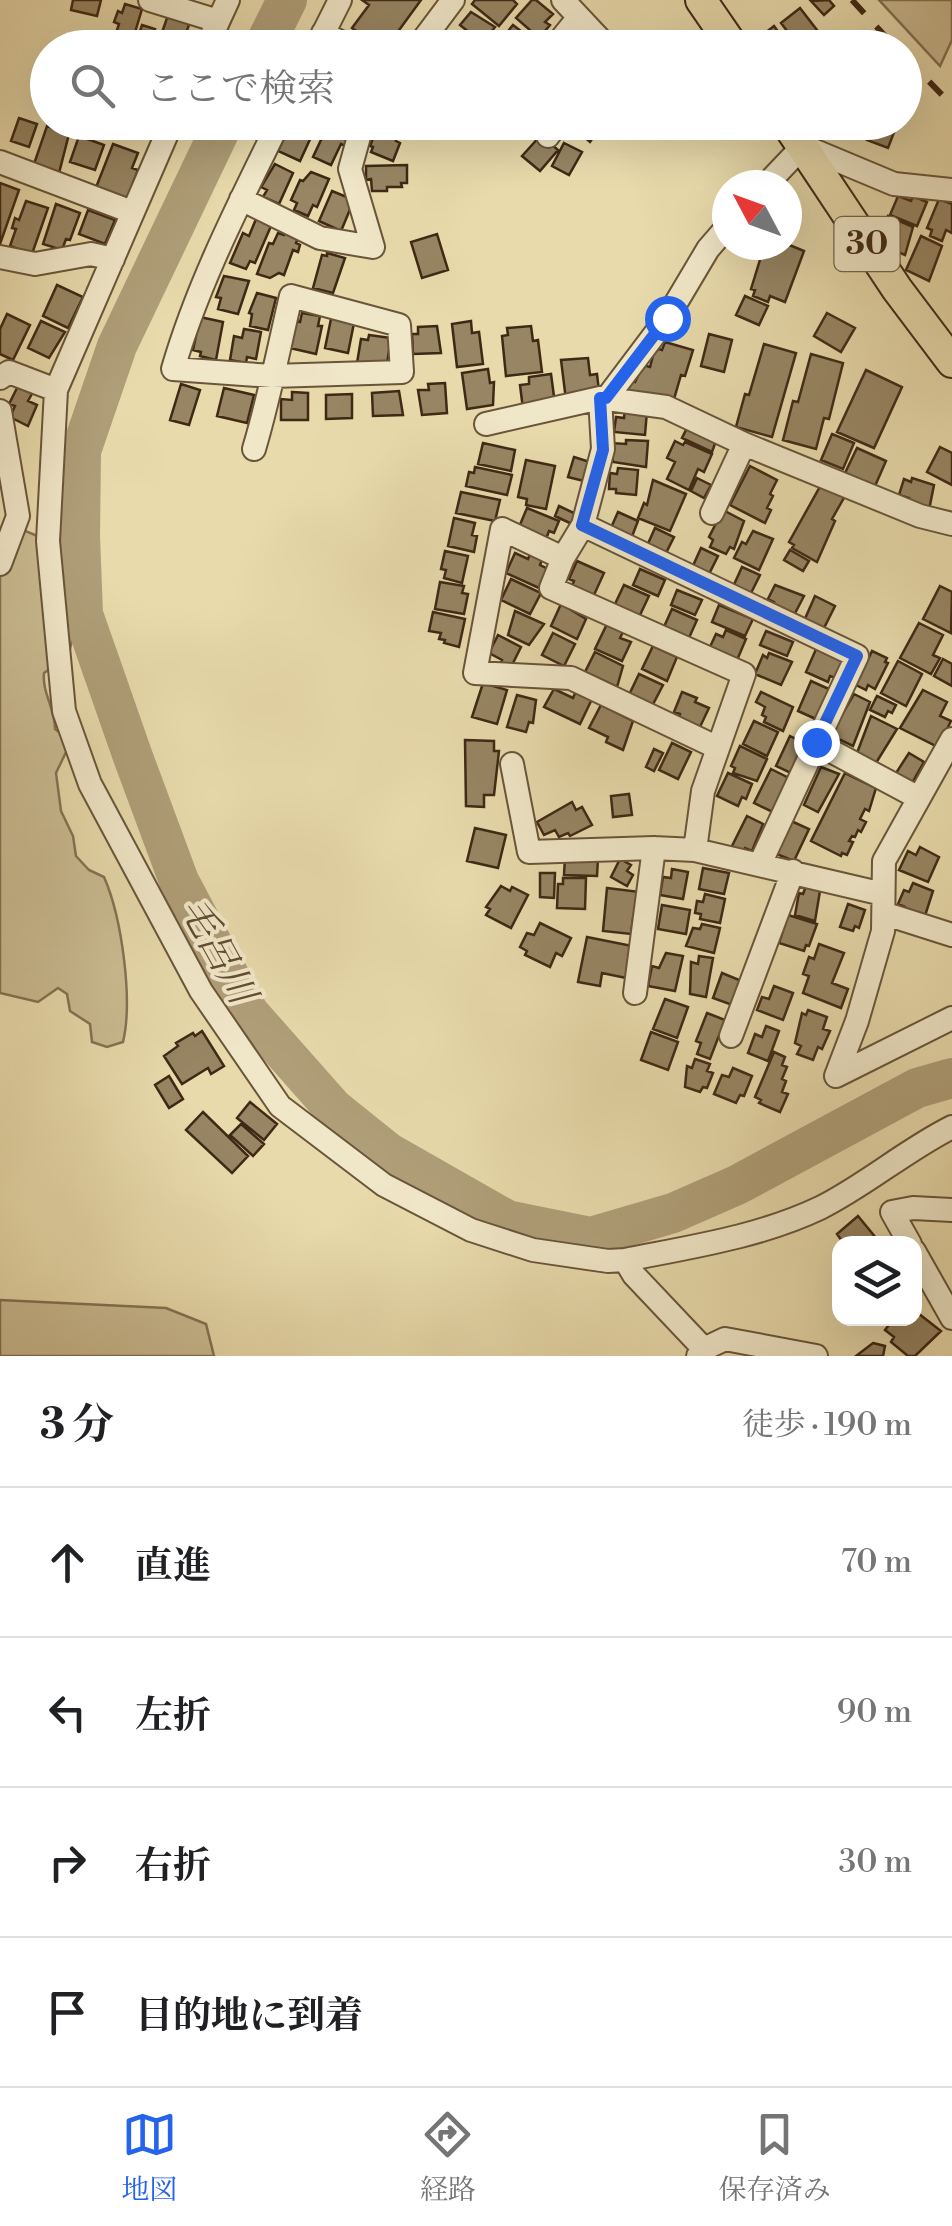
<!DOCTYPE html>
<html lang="ja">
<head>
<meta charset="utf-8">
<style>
  :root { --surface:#fff; --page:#f2f2f2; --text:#202124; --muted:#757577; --line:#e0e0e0; --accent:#2563eb }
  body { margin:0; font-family:"Libre Bodoni","Noto Serif JP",serif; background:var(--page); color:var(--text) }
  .controls { position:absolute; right:30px; bottom:30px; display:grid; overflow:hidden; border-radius:20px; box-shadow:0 10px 40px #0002 }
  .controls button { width:90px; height:90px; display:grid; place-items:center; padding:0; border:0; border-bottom:2px solid var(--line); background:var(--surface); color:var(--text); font:50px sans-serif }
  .compass { position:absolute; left:712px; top:170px; width:90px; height:90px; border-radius:50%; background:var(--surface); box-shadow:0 10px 40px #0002; rotate:311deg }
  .stop { position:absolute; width:30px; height:30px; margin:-22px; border:8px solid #2563eb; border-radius:50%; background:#fff }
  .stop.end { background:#2563eb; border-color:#fff; box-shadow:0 2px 10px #0008 }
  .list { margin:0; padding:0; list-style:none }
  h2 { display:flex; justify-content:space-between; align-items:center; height:130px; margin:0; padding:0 40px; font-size:42px }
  h2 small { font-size:32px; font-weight:400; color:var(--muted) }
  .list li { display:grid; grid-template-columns:65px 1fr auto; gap:30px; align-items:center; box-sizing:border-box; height:150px; padding:0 40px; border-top:2px solid var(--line) }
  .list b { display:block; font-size:38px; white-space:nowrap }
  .list em { font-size:32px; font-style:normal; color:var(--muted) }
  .icon { flex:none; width:55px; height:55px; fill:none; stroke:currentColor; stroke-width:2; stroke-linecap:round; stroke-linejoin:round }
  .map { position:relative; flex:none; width:952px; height:1356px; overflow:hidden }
  .search { position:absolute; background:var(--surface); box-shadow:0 10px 40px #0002; left:30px; right:30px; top:30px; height:110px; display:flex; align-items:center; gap:25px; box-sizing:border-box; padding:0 35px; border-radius:55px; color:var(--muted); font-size:38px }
  .sheet { height:730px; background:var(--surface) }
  nav { display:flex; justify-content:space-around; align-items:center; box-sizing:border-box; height:140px; border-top:2px solid var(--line); background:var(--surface); font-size:28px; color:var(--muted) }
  nav a { display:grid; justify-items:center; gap:5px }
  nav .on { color:var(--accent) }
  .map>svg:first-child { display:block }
</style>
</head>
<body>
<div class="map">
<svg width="952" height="1356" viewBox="0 0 952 1356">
  <rect width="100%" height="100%" fill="#e8daab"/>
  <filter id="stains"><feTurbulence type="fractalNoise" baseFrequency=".002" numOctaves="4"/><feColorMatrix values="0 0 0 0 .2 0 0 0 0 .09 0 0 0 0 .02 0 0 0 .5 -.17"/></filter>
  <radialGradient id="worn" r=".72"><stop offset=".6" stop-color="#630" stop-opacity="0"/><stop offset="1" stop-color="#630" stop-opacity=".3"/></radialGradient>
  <path fill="#cbbc92" stroke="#857254" stroke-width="2.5" d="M879,0H952V40L940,66Z
    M19,529C32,533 50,541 59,553C71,569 78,636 68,653C63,661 52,667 44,673C42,693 55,708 55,729L62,734L68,748L56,773L61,811L73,836L76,856L89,870L104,877C122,918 133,1000 123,1042L107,1047L92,1042L90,1024L70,1011L67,994L58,988L38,1002L0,993V536Z
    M0,1300L166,1308L206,1324L214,1356H0Z"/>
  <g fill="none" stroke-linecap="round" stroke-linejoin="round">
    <path stroke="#af9e78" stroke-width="40" d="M263,48L287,0
      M224,122L117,346L81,451L80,536L83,614L133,757L179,881L249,1013L333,1108L389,1153L507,1220L591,1237L673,1213L737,1185L917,1088L952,1078"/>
  </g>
  <path fill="#978563" stroke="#3f2915" stroke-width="2.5" d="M73,0H101L97,16L71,10Z
    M362,0H421L386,48H379L352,28L369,5Z
    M475,0H513L517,4L499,26L472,4Z
    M532,0H536L553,14L545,22L550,25L539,38L516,18Z
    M829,0L834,6L824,15L811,1Z
    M125,4L142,9L133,39L116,33L119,24L114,22L118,11L122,13Z
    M800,8L817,30L797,44L781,23Z
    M471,12L495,27L478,48L466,38L470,33L460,25Z
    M168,15L190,22L184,39L189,41L187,48L158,44Z
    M142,25L155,29L150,44L137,40Z
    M513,25L526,35L520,42L526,48H494Z
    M774,26L782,37L786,34L795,48H755L752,43Z
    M840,33L863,48H830Z
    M46,54H48V105L38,102L44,82L37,80Z
    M19,118L37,124L29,147L11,141Z
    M118,122L114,137L89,130L90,125L83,123Z
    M291,122H318L300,161L278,151Z
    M567,122H604L590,142Z
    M873,122H898L888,148L867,140Z
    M328,125L350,134L345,146L341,144L331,165L313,157Z
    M382,125L400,132L396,141L400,143L393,161L371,152L373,147L370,146L377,128L380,130Z
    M47,126L69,134L59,173L34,164Z
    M541,135L558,150L540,171L522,156Z
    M79,136L104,145L95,170L70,162Z
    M564,143L582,152L569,175L552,166Z
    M113,144L138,153L132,168L138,170L126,202L95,190Z
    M275,164L293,173L279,204L263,197L267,190L261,187Z
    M407,165V183H401L402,187H387V191H372L371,179L366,180V166Z
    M311,172L329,179L317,207L313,205L308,216L294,210L297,203L291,200L300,180L303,181Z
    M0,183L19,190L0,244Z
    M332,191L354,200L341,231L319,221Z
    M898,196L911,201L913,196L927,202L917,226L890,215Z
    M939,199L952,204V233L946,230L942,241L930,236L932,230L927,228Z
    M26,201L48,208L32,254L10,246L16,229L12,228L15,218L19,220Z
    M56,204L80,213L70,240L66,239L62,250L43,244Z
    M88,210L115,220L105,244L79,234Z
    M888,216L913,227L905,255L891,249L892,246L887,244L890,237L880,233Z
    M256,219L271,226L255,263L250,261L246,269L230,263L243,233L249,236Z
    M287,229L300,234L296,243L300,245L298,252L293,250L284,275L279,273L270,278L257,274L269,243L273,244L278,233L284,235Z
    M437,234L448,270L422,278L411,242Z
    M921,236L942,246L929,281L906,270Z
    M787,244L804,251L785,302L770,296L768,302L753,296L755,290L751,289L763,250L766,252L769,245Z
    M327,253L345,258L333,293L313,288L322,255L327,256Z
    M224,276L249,281L238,314L218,309L221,298L216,297Z
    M57,285L83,297L68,328L43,316Z
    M257,293L276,298L268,330L250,326L252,314L249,313Z
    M745,296L768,306L759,325L736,315Z
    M302,313L320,316L318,326H322L316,354L290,348L296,321L300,322Z
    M827,313L855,328L841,352L814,336Z
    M7,314L30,325L13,360L0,354V329Z
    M332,314L355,318L348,353L325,348Z
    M200,317L223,322L216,360L200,356L201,352L193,350Z
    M41,321L65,332L49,358L28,348Z
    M471,321L472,333L479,332L483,364L457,367L452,324Z
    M437,326L441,353L413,354L412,334H418V327Z
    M531,326L533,341L538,340L542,372L506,376L502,336L508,335L507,328Z
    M244,329L261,332L256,359L247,357L246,363L230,360L234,336L242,338Z
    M709,334L732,340L724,372L701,366Z
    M369,335L391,338L387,364L357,363L361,339L368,340Z
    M665,342L693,350L685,376L681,375L674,399L628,391L631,381L635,382L643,365L650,367L655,348L662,350Z
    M764,344L796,353L772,437L736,427L745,394L749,395Z
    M811,354L843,363L829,419L824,418L816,449L783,440L793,401L798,402Z
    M588,358L590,375L597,374L599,391L566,400L561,360Z
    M488,369L490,383L494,382L493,405L467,409L462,373Z
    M866,370L902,387L874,448L837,432Z
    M551,374L555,404L523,409L520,385L529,384V377Z
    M445,383L447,413L422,415L418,390H429L428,384Z
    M181,384L200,390L189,425L170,420Z
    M18,386L33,392L28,401L37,405L28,426L10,417L15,406L9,404Z
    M224,388L254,395L247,423L217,416Z
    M399,391L403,415L373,416L372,393Z
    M292,392L308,393V420H281V399L292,400Z
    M352,394V418L326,419V395Z
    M625,408L647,411L645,435L614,432L616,417L624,418Z
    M687,428L716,441L712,452L682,438Z
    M832,434L854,443L843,469L821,460Z
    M626,440L648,441L646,467L613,462L611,443L626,444Z
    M675,441L683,445L685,442L712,454L704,472L698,469L689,490L667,479L675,462L667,458Z
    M483,443L515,450L511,471L478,464Z
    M940,447L952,453V485L927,472Z
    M857,448L886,461L875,486L845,473Z
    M574,457L590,462L584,481L568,477Z
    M526,460L555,466L546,509L526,505L527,499L518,497Z
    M750,466L777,480L770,494L773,496L767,508L771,510L765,523L730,505Z
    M475,467L512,475L507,495L466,486L469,472L474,473Z
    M618,468L638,470L636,495L616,493V489H609L610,473L617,474Z
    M697,478L711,485L704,498L691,491Z
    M912,478L934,485L929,510L908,503L909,498L899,495L904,479L911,482Z
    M653,480L686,494L670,531L638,518L644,503L647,505Z
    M822,483L845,496L832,519L835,521L817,562L792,548L794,545L789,542Z
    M461,492L500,500L495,521L456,513Z
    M559,506L578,515L574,525L555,516Z
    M527,508L559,521L554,533L549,531L546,539L519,527Z
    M723,510L744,521L734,549L730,547L726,554L710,547L713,540L709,537Z
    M618,512L638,521L631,539L610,530Z
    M454,518L475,523L472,535L477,536L474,552L448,546Z
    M655,528L674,537L665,555L647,546Z
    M753,531L773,539L759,570L734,558L742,542L746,544Z
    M701,548L718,556L708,576L692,568Z
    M790,550L809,561L803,571L784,560Z
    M445,551L468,556L462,583L444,578L446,570L441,569Z
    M531,552L543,557L540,565L548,569L539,588L506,573L515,553L528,559Z
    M577,561L604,573L594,595L572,586L574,581L569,579Z
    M742,567L760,575L749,597L732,589Z
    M640,569L665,580L658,596L633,585Z
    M511,579L541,593L530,614L501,600Z
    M440,582L464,586L462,593L468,594L464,614L435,609Z
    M624,585L649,596L639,617L614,606Z
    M775,585L804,596L793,617L772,606L774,602L768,599Z
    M940,586L952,592L951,633L923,619Z
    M677,590L702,600L695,615L671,605Z
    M815,596L835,606L823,630L804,621Z
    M561,604L586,619L577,639L551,626Z
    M719,605L753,619L745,636L712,622Z
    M672,609L697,620L688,640L663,629Z
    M515,611L544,624L529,645L508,635Z
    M433,612L465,619L459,647L444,643L445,640L439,639L441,633L429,631Z
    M919,623L943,635L933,655L940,658L931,674L900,658Z
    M607,624L623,632L620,638L631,642L622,661L595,649Z
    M726,630L746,639L735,665L709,649L716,634L723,637Z
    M766,631L793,642L787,656L760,645Z
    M553,633L575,644L564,666L542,655Z
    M498,635L521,647L509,671L499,666L502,660L489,653Z
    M653,646L677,657L667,681L642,669Z
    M817,647L844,659L836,678L830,676L828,682L806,672Z
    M872,651L887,658L885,662L888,663L875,689L868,685L866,690L856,685Z
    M595,652L623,666L617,687L585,672Z
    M769,653L792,662L781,685L755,674L763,655L767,658Z
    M943,659L952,664V686L934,676Z
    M898,661L922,674L906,706L881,693Z
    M639,674L663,685L651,708L628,697Z
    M811,681L831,690L818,720L798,711Z
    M483,683L507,690L497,724L472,717Z
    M554,689L573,698L576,691L592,699L580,724L544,707Z
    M923,690L947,702L940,716L951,721L938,747L900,728Z
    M682,692L697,698L695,702L709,708L699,729L678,720L680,714L674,712Z
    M761,692L793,707L783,731L764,722L766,717L762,715L765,707L756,702Z
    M854,694L870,702L853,746L830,735Z
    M517,695L536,700L533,723L529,722L526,732L507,727Z
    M877,696L896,705L892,713L888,711L885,717L870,710Z
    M601,705L633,721L623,750L606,742L608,737L589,728Z
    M871,716L897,729L876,763L857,753Z
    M754,721L778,732L767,756L743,744Z
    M790,736L806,744L795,775L776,766Z
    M465,740L494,741V751H499L494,795H484V807L466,806Z
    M672,743L691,752L678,779L659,770Z
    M740,746L767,759L757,781L733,773L735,768L731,766Z
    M654,749L663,753L654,771L646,767Z
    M909,753L924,762L912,783L896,773Z
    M821,767L839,774L818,812L804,805Z
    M771,769L791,779L775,813L754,803Z
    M728,773L752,784L746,799L742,797L738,806L717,796Z
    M845,773L876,788L869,811L865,809L860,819L866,822L861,832L858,830L855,837L852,836L849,841L853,842L847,855L842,853L841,856L811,841Z
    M629,794L632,815L613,817L611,796Z
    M572,802L576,810L582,807L592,825L570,836L568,833L559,837L555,830L544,835L537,822Z
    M747,816L763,824L752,851L745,848L743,852L732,846Z
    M789,820L809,829L794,861L774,853Z
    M475,828L506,835L498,868L467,861Z
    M920,847L939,857L928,882L899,870L908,851L916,855Z
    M565,857L598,858L597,876L564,875Z
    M620,859L631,865L627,871L633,875L627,886L611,877Z
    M703,868L729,873L724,894L699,889Z
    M672,869L688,872L683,899L660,895L663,877L671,878Z
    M540,873H555L554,898L540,897Z
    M563,878H586L585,909L557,908L558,884H563Z
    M913,883L933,891L923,922L903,913L905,907L898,904L904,890L909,892Z
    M501,886L510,891L512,887L528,895L511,928L486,915L490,909L486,907Z
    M806,886L820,891L815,921L795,915L799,893L803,894Z
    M607,888L640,892L637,919H633L631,934L603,931Z
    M705,894L725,899L720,923L700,919L701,914L695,913L697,901L703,902Z
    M848,904L865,910L859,928L855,926L853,931L840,927Z
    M662,905L690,910L686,934L658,929Z
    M788,915L817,924L809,946L806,945L804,951L779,943Z
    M540,923L571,938L562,956L556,953L550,967L525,955L527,951L520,947L527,933L534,935Z
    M702,924L720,928L714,953L686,946L693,928L700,929Z
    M587,937L637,947L631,979L602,973L600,986L578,982Z
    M819,944L844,953L832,983L848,989L841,1008L803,993L809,976L803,974L809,957L814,959Z
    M666,953L683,956L675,991L648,986L652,966L659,968Z
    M699,956L713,958L706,997L690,994L691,962L698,964Z
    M722,973L744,982L735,1006L713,998Z
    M774,986L793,993L783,1020L757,1010L762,997L769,999Z
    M665,999L688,1007L677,1038L653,1029Z
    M808,1010L827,1017L823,1029L830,1031L822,1049L818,1047L813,1060L797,1054L801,1046L795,1043L802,1013L806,1015Z
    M707,1013L725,1020L710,1059L697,1054L701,1043L696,1041Z
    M766,1026L779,1031L768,1061L748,1053L755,1034L762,1037Z
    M202,1031L224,1066L211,1074L208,1068L182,1084L164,1056L178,1046L176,1043L193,1033L195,1036Z
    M651,1032L678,1042L668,1070L641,1060Z
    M774,1052L785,1057L782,1065L787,1067L782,1079L786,1081L782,1092L788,1094L780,1112L759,1103L761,1100L755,1097Z
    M695,1059L710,1064L707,1071L713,1073L707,1088L703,1087L700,1092L685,1087L687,1066L692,1068Z
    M733,1068L752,1076L744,1096L740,1095L736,1103L714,1094L722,1075L729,1077Z
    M169,1076L183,1099L169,1108L155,1085Z
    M250,1102L277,1124L264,1140L237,1118Z
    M203,1112L248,1156L232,1173L186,1130Z
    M241,1124L264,1144L253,1156L230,1135Z
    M858,1216L881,1244H844L837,1234Z
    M914,1310L941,1331L915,1356H908L891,1342L894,1337L885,1330L894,1318H914Z
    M873,1343L885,1346L883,1356H856Z"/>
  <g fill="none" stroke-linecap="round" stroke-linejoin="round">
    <defs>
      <path id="minor" d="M150,0L218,21
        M563,0L608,48
        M323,33L352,48
        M206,48L228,0
        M316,48L340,0
        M417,48L453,0
        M554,48L579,17
        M172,122L56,390L48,541L64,711L90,784L201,991L280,1106L384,1185L471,1230L533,1250L608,1261L625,1260L634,1275L704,1349
        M548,136L558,122
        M0,162L132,212
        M766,185L803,146L894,184L952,190
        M241,199L320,238L373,247L350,169L363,122
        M0,257L35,264L91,254L113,259
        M0,378L9,372L56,390
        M600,398L603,449L583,525L563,558L551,588L744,674L703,791L695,850
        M606,399L667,318L708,249L727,227
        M0,411L18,516L0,564
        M486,424L600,398L666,407L744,444L920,516L952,524
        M254,449C269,399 279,347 291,296L399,325L402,372L272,376L173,369C198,283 240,202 279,122
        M712,513L744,444
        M583,525L857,656L760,864
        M563,558L502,529L475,673L571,678L716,747
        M816,743L917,797
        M512,764L529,852L654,848L695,850L883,894
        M886,914L952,935
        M635,993L654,848
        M731,1036L793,871
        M836,1076L857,1021L883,931L884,861L952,739
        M836,1076L952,1018
        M910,1244L892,1212L913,1208L952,1210
        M914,1251L952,1318
        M625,1260C690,1247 759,1237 820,1208C866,1185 906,1150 952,1127
        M698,1356L704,1349L725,1339L816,1356"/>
      <path id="major" d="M701,0L734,48
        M786,122L897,289L952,362"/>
    </defs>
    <use href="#minor" stroke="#69553a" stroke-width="26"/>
    <use href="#major" stroke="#3f2915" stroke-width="34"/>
    <use href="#minor" stroke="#f0e7c8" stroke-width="22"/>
    <use href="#major" stroke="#e8daab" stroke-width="30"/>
    <path stroke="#3f2915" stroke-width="6" stroke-dasharray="18 18" stroke-linecap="butt" d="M852,0L896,48
      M904,56L952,105"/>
  </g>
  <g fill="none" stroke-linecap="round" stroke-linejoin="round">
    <path stroke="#2563eb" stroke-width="12" d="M667,318L606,398H600L603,450L582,525L857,656L816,742"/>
  </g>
  <g text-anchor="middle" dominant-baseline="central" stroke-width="8" stroke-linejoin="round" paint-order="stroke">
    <rect fill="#f0e7c8" stroke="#74624b" stroke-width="2.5" x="834.5" y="217" width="65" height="54" rx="8"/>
    <g font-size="32" font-weight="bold" fill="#3f2915">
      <text x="867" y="244">30</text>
    </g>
    <g font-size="38" font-style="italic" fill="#614c33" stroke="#f0e7c8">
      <text transform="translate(217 951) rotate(61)">毛呂川</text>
    </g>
  </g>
  <rect width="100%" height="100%" filter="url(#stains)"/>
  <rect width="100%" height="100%" fill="url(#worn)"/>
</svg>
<div class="controls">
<button><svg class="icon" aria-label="layers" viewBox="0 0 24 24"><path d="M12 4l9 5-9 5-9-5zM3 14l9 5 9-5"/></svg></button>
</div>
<svg class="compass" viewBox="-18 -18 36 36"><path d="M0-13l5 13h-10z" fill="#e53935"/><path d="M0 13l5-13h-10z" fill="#757577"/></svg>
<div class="stop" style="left:667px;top:318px"></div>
<div class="stop end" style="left:816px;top:742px"></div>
<div class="search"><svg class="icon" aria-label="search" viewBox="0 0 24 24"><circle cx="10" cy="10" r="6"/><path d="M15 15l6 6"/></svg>ここで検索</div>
</div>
<section class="sheet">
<h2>3 分<small>徒歩 · 190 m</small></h2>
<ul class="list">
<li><svg class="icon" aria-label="ahead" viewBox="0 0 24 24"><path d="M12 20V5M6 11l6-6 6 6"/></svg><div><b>直進</b></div><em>70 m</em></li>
<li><svg class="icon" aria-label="left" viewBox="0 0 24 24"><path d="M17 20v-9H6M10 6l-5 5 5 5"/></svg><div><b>左折</b></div><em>90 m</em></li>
<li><svg class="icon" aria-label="right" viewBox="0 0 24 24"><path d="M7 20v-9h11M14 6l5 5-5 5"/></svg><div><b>右折</b></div><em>30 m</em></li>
<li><svg class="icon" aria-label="arrive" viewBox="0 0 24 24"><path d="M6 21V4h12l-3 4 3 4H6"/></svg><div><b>目的地に到着</b></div></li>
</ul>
</section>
<nav>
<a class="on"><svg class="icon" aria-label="map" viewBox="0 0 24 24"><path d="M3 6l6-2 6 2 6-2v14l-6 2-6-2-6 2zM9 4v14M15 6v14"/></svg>地図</a>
<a><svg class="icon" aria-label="directions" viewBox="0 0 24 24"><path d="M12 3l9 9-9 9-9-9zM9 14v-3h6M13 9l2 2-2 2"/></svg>経路</a>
<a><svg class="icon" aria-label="saved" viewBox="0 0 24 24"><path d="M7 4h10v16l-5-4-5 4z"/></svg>保存済み</a>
</nav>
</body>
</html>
